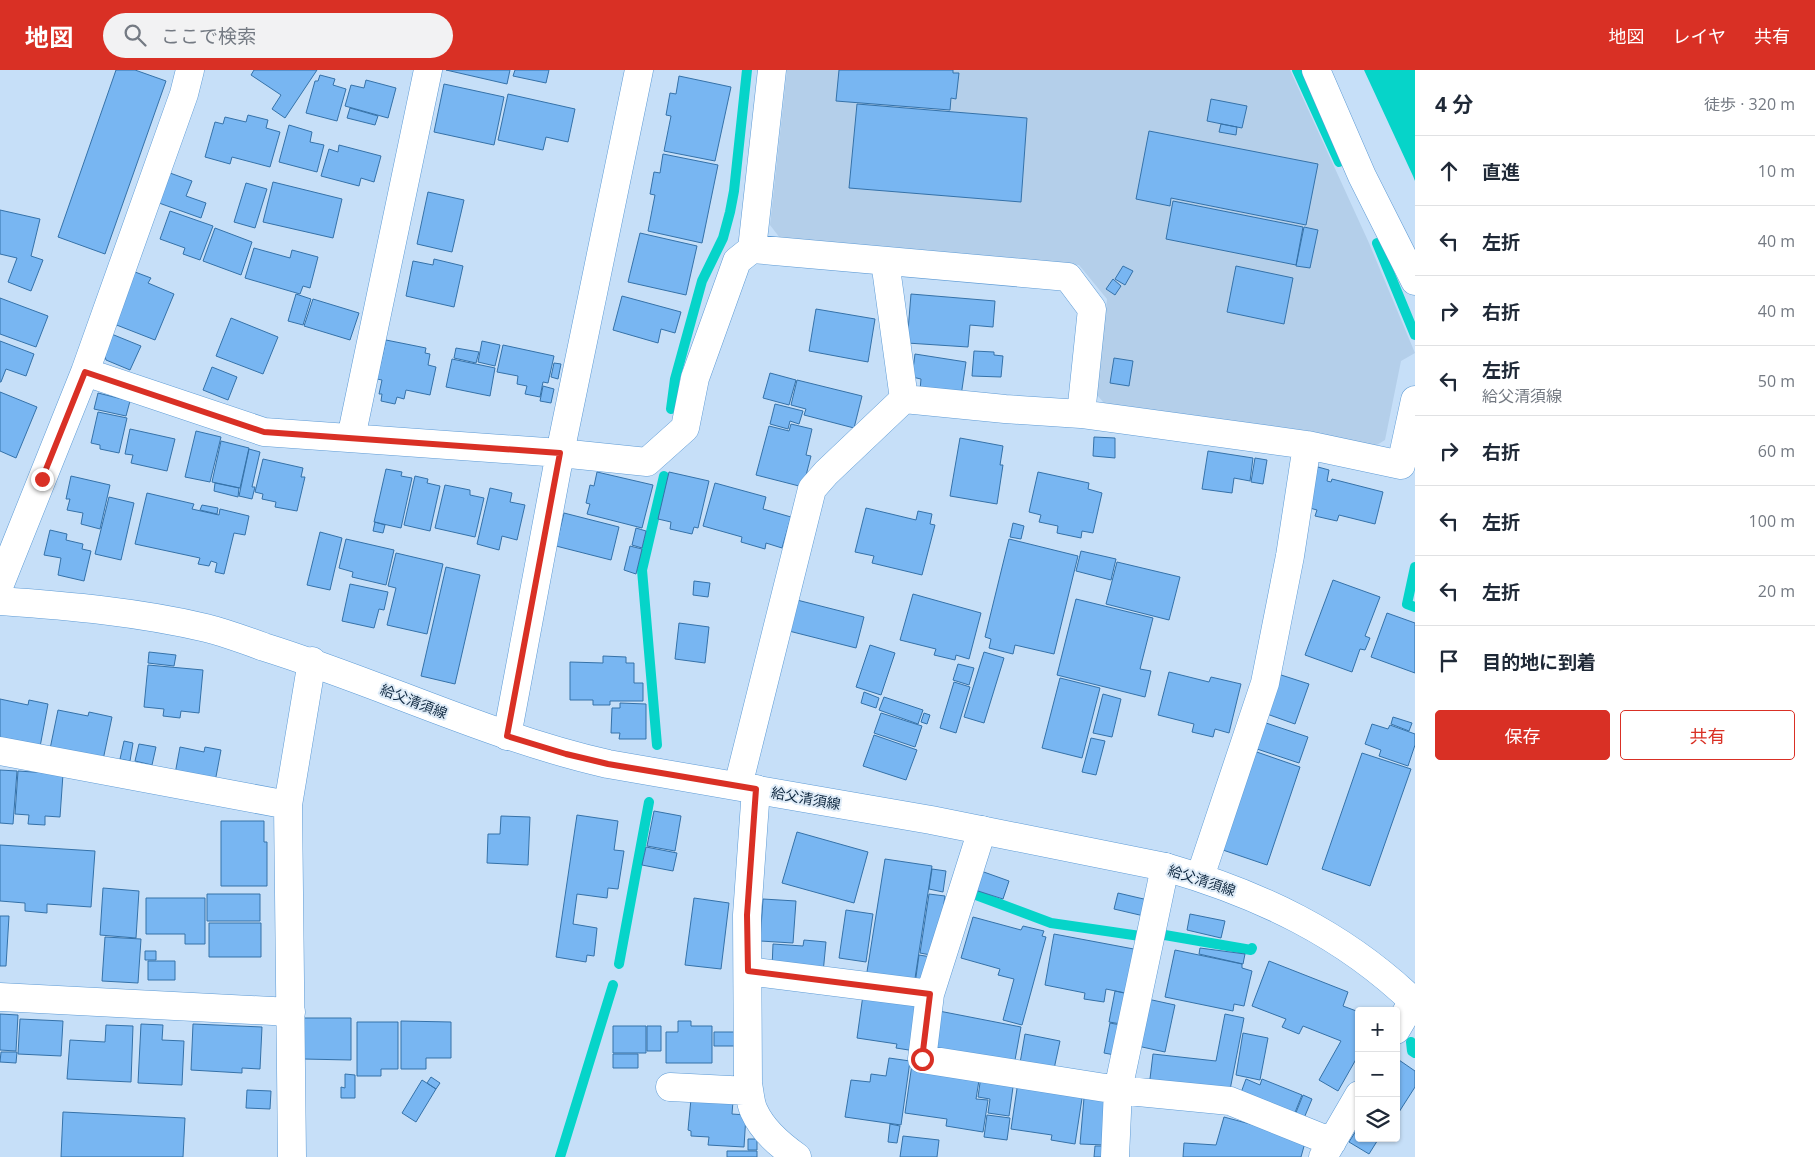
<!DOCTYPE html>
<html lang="ja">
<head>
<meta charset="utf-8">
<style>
  :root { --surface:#fff; --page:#f2f2f3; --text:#1f2937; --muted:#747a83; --line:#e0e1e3; --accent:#d93025 }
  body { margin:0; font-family:"Open Sans","Noto Sans JP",sans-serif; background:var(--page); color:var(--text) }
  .controls { position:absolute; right:15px; bottom:15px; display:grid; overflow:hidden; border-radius:5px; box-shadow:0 1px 4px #0004 }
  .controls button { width:45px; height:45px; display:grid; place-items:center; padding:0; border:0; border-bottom:1px solid var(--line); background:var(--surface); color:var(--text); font:25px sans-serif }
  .stop { position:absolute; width:15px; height:15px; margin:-11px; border:4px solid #d93025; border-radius:50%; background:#fff }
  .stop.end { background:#d93025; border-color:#fff; box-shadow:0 1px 5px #0008 }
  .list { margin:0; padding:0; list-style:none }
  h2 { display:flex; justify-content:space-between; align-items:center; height:65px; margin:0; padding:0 20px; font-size:21px }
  h2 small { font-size:16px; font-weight:400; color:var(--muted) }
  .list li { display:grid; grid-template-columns:32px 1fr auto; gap:15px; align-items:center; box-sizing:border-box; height:70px; padding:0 20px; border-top:1px solid var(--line) }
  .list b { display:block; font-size:19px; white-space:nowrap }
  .list p { margin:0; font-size:16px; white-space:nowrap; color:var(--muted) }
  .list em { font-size:16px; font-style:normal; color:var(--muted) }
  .actions { display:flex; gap:10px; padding:15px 20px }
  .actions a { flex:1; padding:11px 0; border:1px solid var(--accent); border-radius:5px; text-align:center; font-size:18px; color:var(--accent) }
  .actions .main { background:var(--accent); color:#fff }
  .icon { flex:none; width:28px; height:28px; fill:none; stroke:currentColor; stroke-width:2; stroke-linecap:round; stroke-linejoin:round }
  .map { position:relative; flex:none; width:1415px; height:1087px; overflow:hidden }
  header { display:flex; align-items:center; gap:30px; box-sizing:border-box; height:70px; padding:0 25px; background:var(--accent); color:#fff }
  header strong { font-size:24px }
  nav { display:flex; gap:28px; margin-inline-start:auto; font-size:18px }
  .search { width:350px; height:45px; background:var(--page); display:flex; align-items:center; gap:12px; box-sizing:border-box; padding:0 18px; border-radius:28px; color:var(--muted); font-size:19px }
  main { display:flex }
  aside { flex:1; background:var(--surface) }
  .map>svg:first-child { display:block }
</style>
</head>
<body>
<header>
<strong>地図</strong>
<div class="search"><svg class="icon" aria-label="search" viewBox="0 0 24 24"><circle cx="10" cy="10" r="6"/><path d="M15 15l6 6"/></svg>ここで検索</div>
<nav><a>地図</a><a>レイヤ</a><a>共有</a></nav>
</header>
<main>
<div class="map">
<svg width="1415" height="1087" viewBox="0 0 1415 1087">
  <rect width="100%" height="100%" fill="#c6dff8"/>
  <path fill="#b4cfea" d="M787,0H1290L1369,173L1415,283L1401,291L1385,370L1372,378L1309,361L1104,333L1097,325L1107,229L1079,195L780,168L770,155Z"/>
  <path fill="#06d4c9" d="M1364,0H1415V111L1413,106Z"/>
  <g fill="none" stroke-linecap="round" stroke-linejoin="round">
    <path stroke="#06d4c9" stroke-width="10" d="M1297,0L1339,92
      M1377,173L1415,265
      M671,339L675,309L702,211L723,168L730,142L734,121L747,0
      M1415,497L1407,534L1415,537
      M657,675L642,500L664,406
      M976,825L1051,853L1140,866
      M1159,864L1251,880L1252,878
      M619,894L649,732
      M1411,972L1412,981L1415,983
      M560,1087L613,915"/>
  </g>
  <path fill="#78b6f2" stroke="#3572a9" d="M116,0H135L166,11L105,184L58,167Z
    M254,0H317L285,48L272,39L281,25L251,5Z
    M446,0H510L507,14Z
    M515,0H549L546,13L513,6Z
    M839,0H953V3H959L956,29L951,28L950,40L836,31Z
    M320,5L335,9L333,15L346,19L337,51L306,43L315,11H318Z
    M679,6L731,17L715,91L664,81L671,46L666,45L670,23L676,24Z
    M366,10L396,18L388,48L345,36L351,15L364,18Z
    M444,14L504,27L494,75L434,62Z
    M508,24L575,39L568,72L546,67L543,80L498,70Z
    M1211,29L1247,36L1242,58L1207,51Z
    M857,34L1027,48L1021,132L849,118Z
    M350,38L378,46L375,55L347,48Z
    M248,45L268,50L266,58L280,62L270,97L232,87L230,94L205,87L215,52L223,54L225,47L246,52Z
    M1221,54L1237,57L1236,65L1219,62Z
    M289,55L312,62L310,72L324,75L317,102L279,92Z
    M1149,61L1318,94L1306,155L1171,128L1170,136L1136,129Z
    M339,75L381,86L374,112L361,108L359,116L321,106L329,79L338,82Z
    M663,84L718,95L702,173L648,161L655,125L650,124L654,102L660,103Z
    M170,103L192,111L186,126L206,133L201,148L159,133Z
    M273,112L342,129L333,168L263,152Z
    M246,113L267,119L255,158L234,152Z
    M428,122L464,130L452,182L417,174Z
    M1173,131L1303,157L1296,195L1166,169Z
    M0,140L40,149L31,186L43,190L31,221L8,212L17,188L0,184Z
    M170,141L213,156L200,190L183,184L185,178L160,169Z
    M1304,157L1318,160L1310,198L1296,196Z
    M215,158L252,172L241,205L203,191Z
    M640,163L697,176L686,225L628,212Z
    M254,178L290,188L292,180L318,187L310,218L303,216L300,224L245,208Z
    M434,189L463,196L454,237L406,226L413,191L433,195Z
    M1123,196L1133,201L1125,215L1115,209Z
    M1236,196L1293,208L1284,254L1227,242Z
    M135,202L151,208L148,213L174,224L155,270L114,254Z
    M1113,209L1121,216L1115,225L1106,219Z
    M296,224L311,229L303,255L288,251Z
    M911,224L995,231L993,257L970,255L968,277L907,273Z
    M622,226L681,242L675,263L661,259L658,273L613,260Z
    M0,228L48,246L36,277L0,264Z
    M313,229L359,243L350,270L304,256Z
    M816,239L875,249L868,292L809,281Z
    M231,248L278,267L263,304L216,286Z
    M109,263L141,276L130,300L106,290L103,280Z
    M386,270L426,278L425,283L430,284L428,295L436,297L430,325L406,320L404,329L397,327L395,334L381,331L382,324H379L382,310L377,309Z
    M0,271L34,284L26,306L6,299L1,312H0Z
    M482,271L500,275L495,296L478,292Z
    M503,275L554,286L548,313L543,312L540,327L525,324L527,316L517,314L518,306L497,302Z
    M456,278L479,282L476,293L454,288Z
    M974,281L994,282V285L1003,286L1001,307L972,306Z
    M915,284L966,292L961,326L920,320L921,309L912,307Z
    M1114,288L1133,291L1129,316L1110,313Z
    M452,289L495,298L490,326L446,317Z
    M554,293L561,294L558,309L551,307Z
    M212,297L237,307L228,330L203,320Z
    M770,303L796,310L789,335L763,328Z
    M797,310L862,326L854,358L804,345L806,339L791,335Z
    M543,316L554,319L551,333L540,331Z
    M0,322L37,337L16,388L0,381Z
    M98,323L130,331L126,346L94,339Z
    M775,334L803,341L799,354L790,351L788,359L770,354Z
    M98,342L127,348L119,383L100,379V375L91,373Z
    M791,354L812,359L806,385L811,386L803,417L756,405L769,356L789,361Z
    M130,359L175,369L167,401L131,393L133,385L125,384Z
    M196,361L221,367L210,412L185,407Z
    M1094,367L1115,368V388L1093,386Z
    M960,368L1003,376L1000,395H1003L997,434L950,426Z
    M221,371L249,378L240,418L212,412Z
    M249,379L260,382L252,417H255L252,429L239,426Z
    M1208,381L1253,388L1250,411L1234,408L1232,423L1202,419Z
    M1255,388L1267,390L1263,414L1251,412Z
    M263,389L303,398L301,407H305L297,441L275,437L276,432L262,429L263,424L255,422Z
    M1318,397L1329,400L1327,411L1331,412L1332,409L1383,422L1375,454L1339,445L1337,451L1315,446L1317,440L1306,437Z
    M386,399L402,402L401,406L412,408L401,458L374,452Z
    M597,402L653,415L642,458L587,444L590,434L586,433L590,415L594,416Z
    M669,402L709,411L698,458L694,457L692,464L670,459L671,452L658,449Z
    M1038,402L1089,413L1088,419L1102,423L1093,463L1082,461L1081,468L1057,463L1058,456L1039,452L1041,445L1029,442Z
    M71,406L110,415L100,459L81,454L83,443L67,440L70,429H66Z
    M415,406L428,409L427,413L440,416L430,461L404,455Z
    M215,413L239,418L238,427L214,421Z
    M715,413L766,427L763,439L791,447L782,478L766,473L765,479L741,472L742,467L703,456Z
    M445,415L470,420V425L484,428L475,467L435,458Z
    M490,418L512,423L510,432L525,435L517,470L502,466L499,480L477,474Z
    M147,423L194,434L192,439L219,445L220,439L249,446L245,465L234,463L224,504L215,502L217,493L211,491L209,496L198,494L200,488L135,474Z
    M109,427L134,433L121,490L95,484Z
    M202,435L218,438L217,444L200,440Z
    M866,438L916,450L918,441L932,444L930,454L935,455L922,505L872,493L874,486L855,482Z
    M564,443L619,457L611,490L556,476Z
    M375,452L385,455L383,463L373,461Z
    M1013,453L1024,456L1021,469L1010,467Z
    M636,458L646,461L642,478L632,475Z
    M50,460L67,464L66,470L83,474L82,479L91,481L84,511L58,505L61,488L44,485Z
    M320,462L342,468L330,520L307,515Z
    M346,469L394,480L386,515L352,507L353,502L339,498Z
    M1009,469L1078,486L1054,584L1015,575L1013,584L989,578L991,569L985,567Z
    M630,476L642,479L636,504L624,500Z
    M1081,481L1116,489L1111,510L1076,501Z
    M396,483L443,494L427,564L387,555L396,518L388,516Z
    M1117,492L1180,507L1169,550L1106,534Z
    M446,497L480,505L455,614L421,606Z
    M1333,510L1380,527L1365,566L1370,568L1365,580L1360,579L1352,602L1305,585Z
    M694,511L710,513L708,527L693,525Z
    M350,514L388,522L384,540L379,539L374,558L342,551Z
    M913,524L981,543L969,589L956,585L955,590L934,585L936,579L900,570Z
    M793,529L864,547L856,578L785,560Z
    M1076,529L1153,548L1140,599L1151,601L1145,627L1057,605Z
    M1387,543L1415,553V603L1371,587Z
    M679,553L709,557L705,593L675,589Z
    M870,575L895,583L881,625L856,617Z
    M149,582L176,585L174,596L148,593Z
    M984,582L1004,588L984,653L964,647Z
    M603,586L626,587V593H634V613H643V631H610V635H593V630H570V592L603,593Z
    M958,594L974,598L969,615L953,610Z
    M148,595L203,600L199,643L181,641L180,648L163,646L164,639L144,637Z
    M1169,602L1209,612L1211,607L1241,614L1229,663L1215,659L1213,667L1192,662L1194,654L1158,645Z
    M1278,604L1309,614L1295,654L1264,643Z
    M1060,608L1100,618L1082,688L1042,678Z
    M954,612L970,617L956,663L940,658Z
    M864,622L879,628L876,638L861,633Z
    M1103,624L1121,629L1112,667L1093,663Z
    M884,627L923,640L918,654L879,640Z
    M0,629L28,635L29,630L48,634L40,677L0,668Z
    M620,633L646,634V669H619L620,663H611L612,638H620Z
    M58,640L88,646L89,642L112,647L103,690L50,679Z
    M881,643L922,656L915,677L874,663Z
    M924,643L930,645L927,654L921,652Z
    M1393,647L1412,653L1409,661L1391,654Z
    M1260,651L1308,667L1299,693L1251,677Z
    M1372,654L1388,659L1390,655L1415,664V675L1408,696L1379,686L1381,680L1365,674Z
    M874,665L917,680L906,710L863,696Z
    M1091,668L1105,671L1096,705L1082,702Z
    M124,671L133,673L130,691L120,689Z
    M139,674L156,677L152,695L135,691Z
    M180,677L204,682L205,677L221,680L215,712L175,704Z
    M1251,680L1300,697L1267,795L1217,778Z
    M1362,683L1411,699L1370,816L1322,799Z
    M0,700L17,701L13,754L0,753Z
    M18,701L63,704L60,747L45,746V755L28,754L29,745L15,744Z
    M654,741L681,746L675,781L647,776Z
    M577,745L618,751L614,780L624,781L618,819L608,818L607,828L577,824L573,854L597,858L594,886L587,885L586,892L556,887Z
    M501,746L530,747L528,795L487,793L488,764H500Z
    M221,751H264V772H267V816H221Z
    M797,762L868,782L854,833L782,813Z
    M0,775L95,781L91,837L47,834V843L25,841V833L0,831Z
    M646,777L677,783L673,801L642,795Z
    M885,789L932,796L914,915L866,908Z
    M932,799L946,801L943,822L929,819Z
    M981,801L1009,811L1003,829L975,820Z
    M103,818L139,821L136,868L100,865Z
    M1118,823L1148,830L1144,846L1114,839Z
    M207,824H260V851H207Z
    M929,824L945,826L936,886L920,883Z
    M146,828H205V874H185V864H146Z
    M694,828L729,833L721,899L685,895Z
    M763,829L796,831L793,873L760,871Z
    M846,840L873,844L866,892L839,888Z
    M1190,844L1225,851L1221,868L1187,860Z
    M0,846H9L6,896H0Z
    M973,847L1021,860L1023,856L1044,861L1042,866L1046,867L1022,955L1003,950L1014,909L998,905L1000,899L961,888Z
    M209,853H261V887H209Z
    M1054,864L1139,880L1130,924L1106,919L1104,932L1084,929L1085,923L1045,915Z
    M105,867L141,869L138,913L102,911Z
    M804,870L826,872L823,903L772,898L773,874L803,876Z
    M1200,878L1245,884L1243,894L1199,884Z
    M1175,880L1242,894V898L1252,901L1244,936L1234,934L1233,941L1165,927Z
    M145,881H156V890H145Z
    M919,885L931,887L927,916L915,914Z
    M148,891H175V910H148Z
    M1269,891L1348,922L1343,936L1359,942V984L1338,1021L1319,1010L1341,971L1303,956L1299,964L1282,957L1286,949L1252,936Z
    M1115,921L1133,925L1127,955L1109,952Z
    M863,925L921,933L915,981L896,978L897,974L857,968Z
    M1143,928L1175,935L1165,982L1133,975Z
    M939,941L1021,957L1015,990L931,980Z
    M0,944L18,945L16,981L0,980Z
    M1225,944L1244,948L1229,1025L1149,1017L1153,984L1216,991Z
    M303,948H351V990L303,989Z
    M20,949L63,951L61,986L18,984Z
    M401,951L451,952V988H426V999H401Z
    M678,951H691V956H712V993H666V962H678Z
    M357,952H398V999H381V1006H357Z
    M1110,953L1126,956L1120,986L1104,983Z
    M141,954L163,955L162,970L184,971L182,1015L138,1013Z
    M193,954L262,957L260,999L242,998V1003L191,1000Z
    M106,955L133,956L131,1012L67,1009L70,970L105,972Z
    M613,956H646V983H613Z
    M647,956H661V981H647Z
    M714,962H734L735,976H714Z
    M1243,963L1268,968L1260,1010L1236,1005Z
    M1025,964L1060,971L1054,999L1020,993Z
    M1,982H17L16,993L0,992Z
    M613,984H638V998H613Z
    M889,988L910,991L901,1055L845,1047L851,1010L870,1012L871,1004L886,1006Z
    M1399,990L1415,1001V1017L1399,1042L1396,1040V995Z
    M912,994L980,1004L976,1029L988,1030L983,1062L946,1056L947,1049L905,1043Z
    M345,1004L355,1005V1028H341V1017L345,1018Z
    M981,1006L1014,1010L1009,1046L988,1043L990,1029L978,1027Z
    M431,1007L440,1013L436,1019L427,1013Z
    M1246,1009L1260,1015L1262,1009L1302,1025L1292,1050L1239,1028Z
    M422,1010L436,1019L416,1052L402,1043Z
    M1018,1012L1083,1022L1075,1074L1051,1070L1052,1065L1011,1059Z
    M247,1020L271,1021L270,1039L246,1038Z
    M1303,1025L1312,1029L1302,1053L1293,1050Z
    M1084,1028L1109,1030L1105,1075L1080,1074Z
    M691,1029L733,1031L732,1044L746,1045L744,1077L708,1075L709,1067L691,1066V1061L688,1060Z
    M63,1042L185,1048L183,1087H61Z
    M987,1045L1010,1048L1007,1070L984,1067Z
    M1224,1047L1306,1069L1301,1087H1183L1184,1073L1216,1075Z
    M890,1054L900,1056L897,1073L888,1072Z
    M1359,1056V1068H1379L1369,1084L1349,1072Z
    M903,1066L939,1070L937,1087H900Z
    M748,1069H757V1080H748Z
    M1095,1076H1105L1104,1087H1094Z
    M727,1081H757V1087H727Z"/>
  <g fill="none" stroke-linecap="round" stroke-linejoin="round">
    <defs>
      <path id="minor" d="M1316,0L1362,106L1415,211
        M752,179L1068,207L1092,239L1081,344
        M885,191L904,329
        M85,302L264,362L560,383L647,392L685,358L695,308L737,191L752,179L772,0
        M351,368L428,0
        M0,514L85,302L184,24L190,0
        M507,666L560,383L639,0
        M0,681L288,735
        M738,716L812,419L826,403L904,329L1005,339L1081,344L1307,375L1401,395L1415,330
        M756,719L747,845L748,1014C750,1023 750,1033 754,1041C763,1061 780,1075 797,1087
        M982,760L930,924L922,989L1118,1020L1230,1031L1332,1072
        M1200,807L1265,613L1290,486L1307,375
        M748,901L930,924
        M0,927L291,942
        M1396,960L1413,931L1415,930
        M670,1017L749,1021
        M292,1087L288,735L312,591
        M1115,1087L1118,1020L1165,797
        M1323,1087L1359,1025"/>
      <path id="major" d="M0,531C69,536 139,542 206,558C226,563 245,570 264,577C380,613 489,667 608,694L931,750L1165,797C1259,824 1344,864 1415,933"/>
    </defs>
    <use href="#minor" stroke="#5e9bd5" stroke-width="29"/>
    <use href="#major" stroke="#5e9bd5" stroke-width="29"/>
    <use href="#minor" stroke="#fff" stroke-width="28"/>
    <use href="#major" stroke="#fff" stroke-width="28"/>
  </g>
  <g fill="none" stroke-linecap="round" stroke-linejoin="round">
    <path stroke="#d93025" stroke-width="6" d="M42,409L85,302L264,362L560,383L507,666L566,684L608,694L756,719L747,845L748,901L930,924L922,989"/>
  </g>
  <g text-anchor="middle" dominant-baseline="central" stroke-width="4" stroke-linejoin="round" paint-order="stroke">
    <g font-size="14" fill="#0f2840" stroke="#deebf7">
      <text transform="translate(414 631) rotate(21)">給父清須線</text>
      <text transform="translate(806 728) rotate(10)">給父清須線</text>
      <text transform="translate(1202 810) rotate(18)">給父清須線</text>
    </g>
  </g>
</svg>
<div class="controls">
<button>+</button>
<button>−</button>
<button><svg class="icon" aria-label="layers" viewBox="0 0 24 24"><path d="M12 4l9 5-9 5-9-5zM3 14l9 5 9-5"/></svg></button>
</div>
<div class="stop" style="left:922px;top:989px"></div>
<div class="stop end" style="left:42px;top:409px"></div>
</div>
<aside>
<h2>4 分<small>徒歩 · 320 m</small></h2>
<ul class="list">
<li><svg class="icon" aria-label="ahead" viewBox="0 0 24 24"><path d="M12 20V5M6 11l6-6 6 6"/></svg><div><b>直進</b></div><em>10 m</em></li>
<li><svg class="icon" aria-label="left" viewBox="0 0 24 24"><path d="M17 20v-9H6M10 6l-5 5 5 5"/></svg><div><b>左折</b></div><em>40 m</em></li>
<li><svg class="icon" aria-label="right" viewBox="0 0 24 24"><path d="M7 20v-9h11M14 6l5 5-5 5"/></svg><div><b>右折</b></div><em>40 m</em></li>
<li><svg class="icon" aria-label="left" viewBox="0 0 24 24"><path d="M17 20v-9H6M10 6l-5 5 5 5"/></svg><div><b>左折</b><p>給父清須線</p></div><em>50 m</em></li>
<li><svg class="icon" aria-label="right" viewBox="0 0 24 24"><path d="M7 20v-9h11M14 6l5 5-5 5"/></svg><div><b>右折</b></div><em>60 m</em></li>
<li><svg class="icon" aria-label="left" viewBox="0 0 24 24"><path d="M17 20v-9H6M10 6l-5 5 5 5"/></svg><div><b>左折</b></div><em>100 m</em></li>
<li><svg class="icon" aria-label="left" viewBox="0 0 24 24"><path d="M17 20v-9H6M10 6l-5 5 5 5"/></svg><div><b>左折</b></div><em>20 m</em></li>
<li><svg class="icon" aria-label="arrive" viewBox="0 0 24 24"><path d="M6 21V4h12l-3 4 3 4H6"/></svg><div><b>目的地に到着</b></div></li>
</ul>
<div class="actions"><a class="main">保存</a><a>共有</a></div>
</aside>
</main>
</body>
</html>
